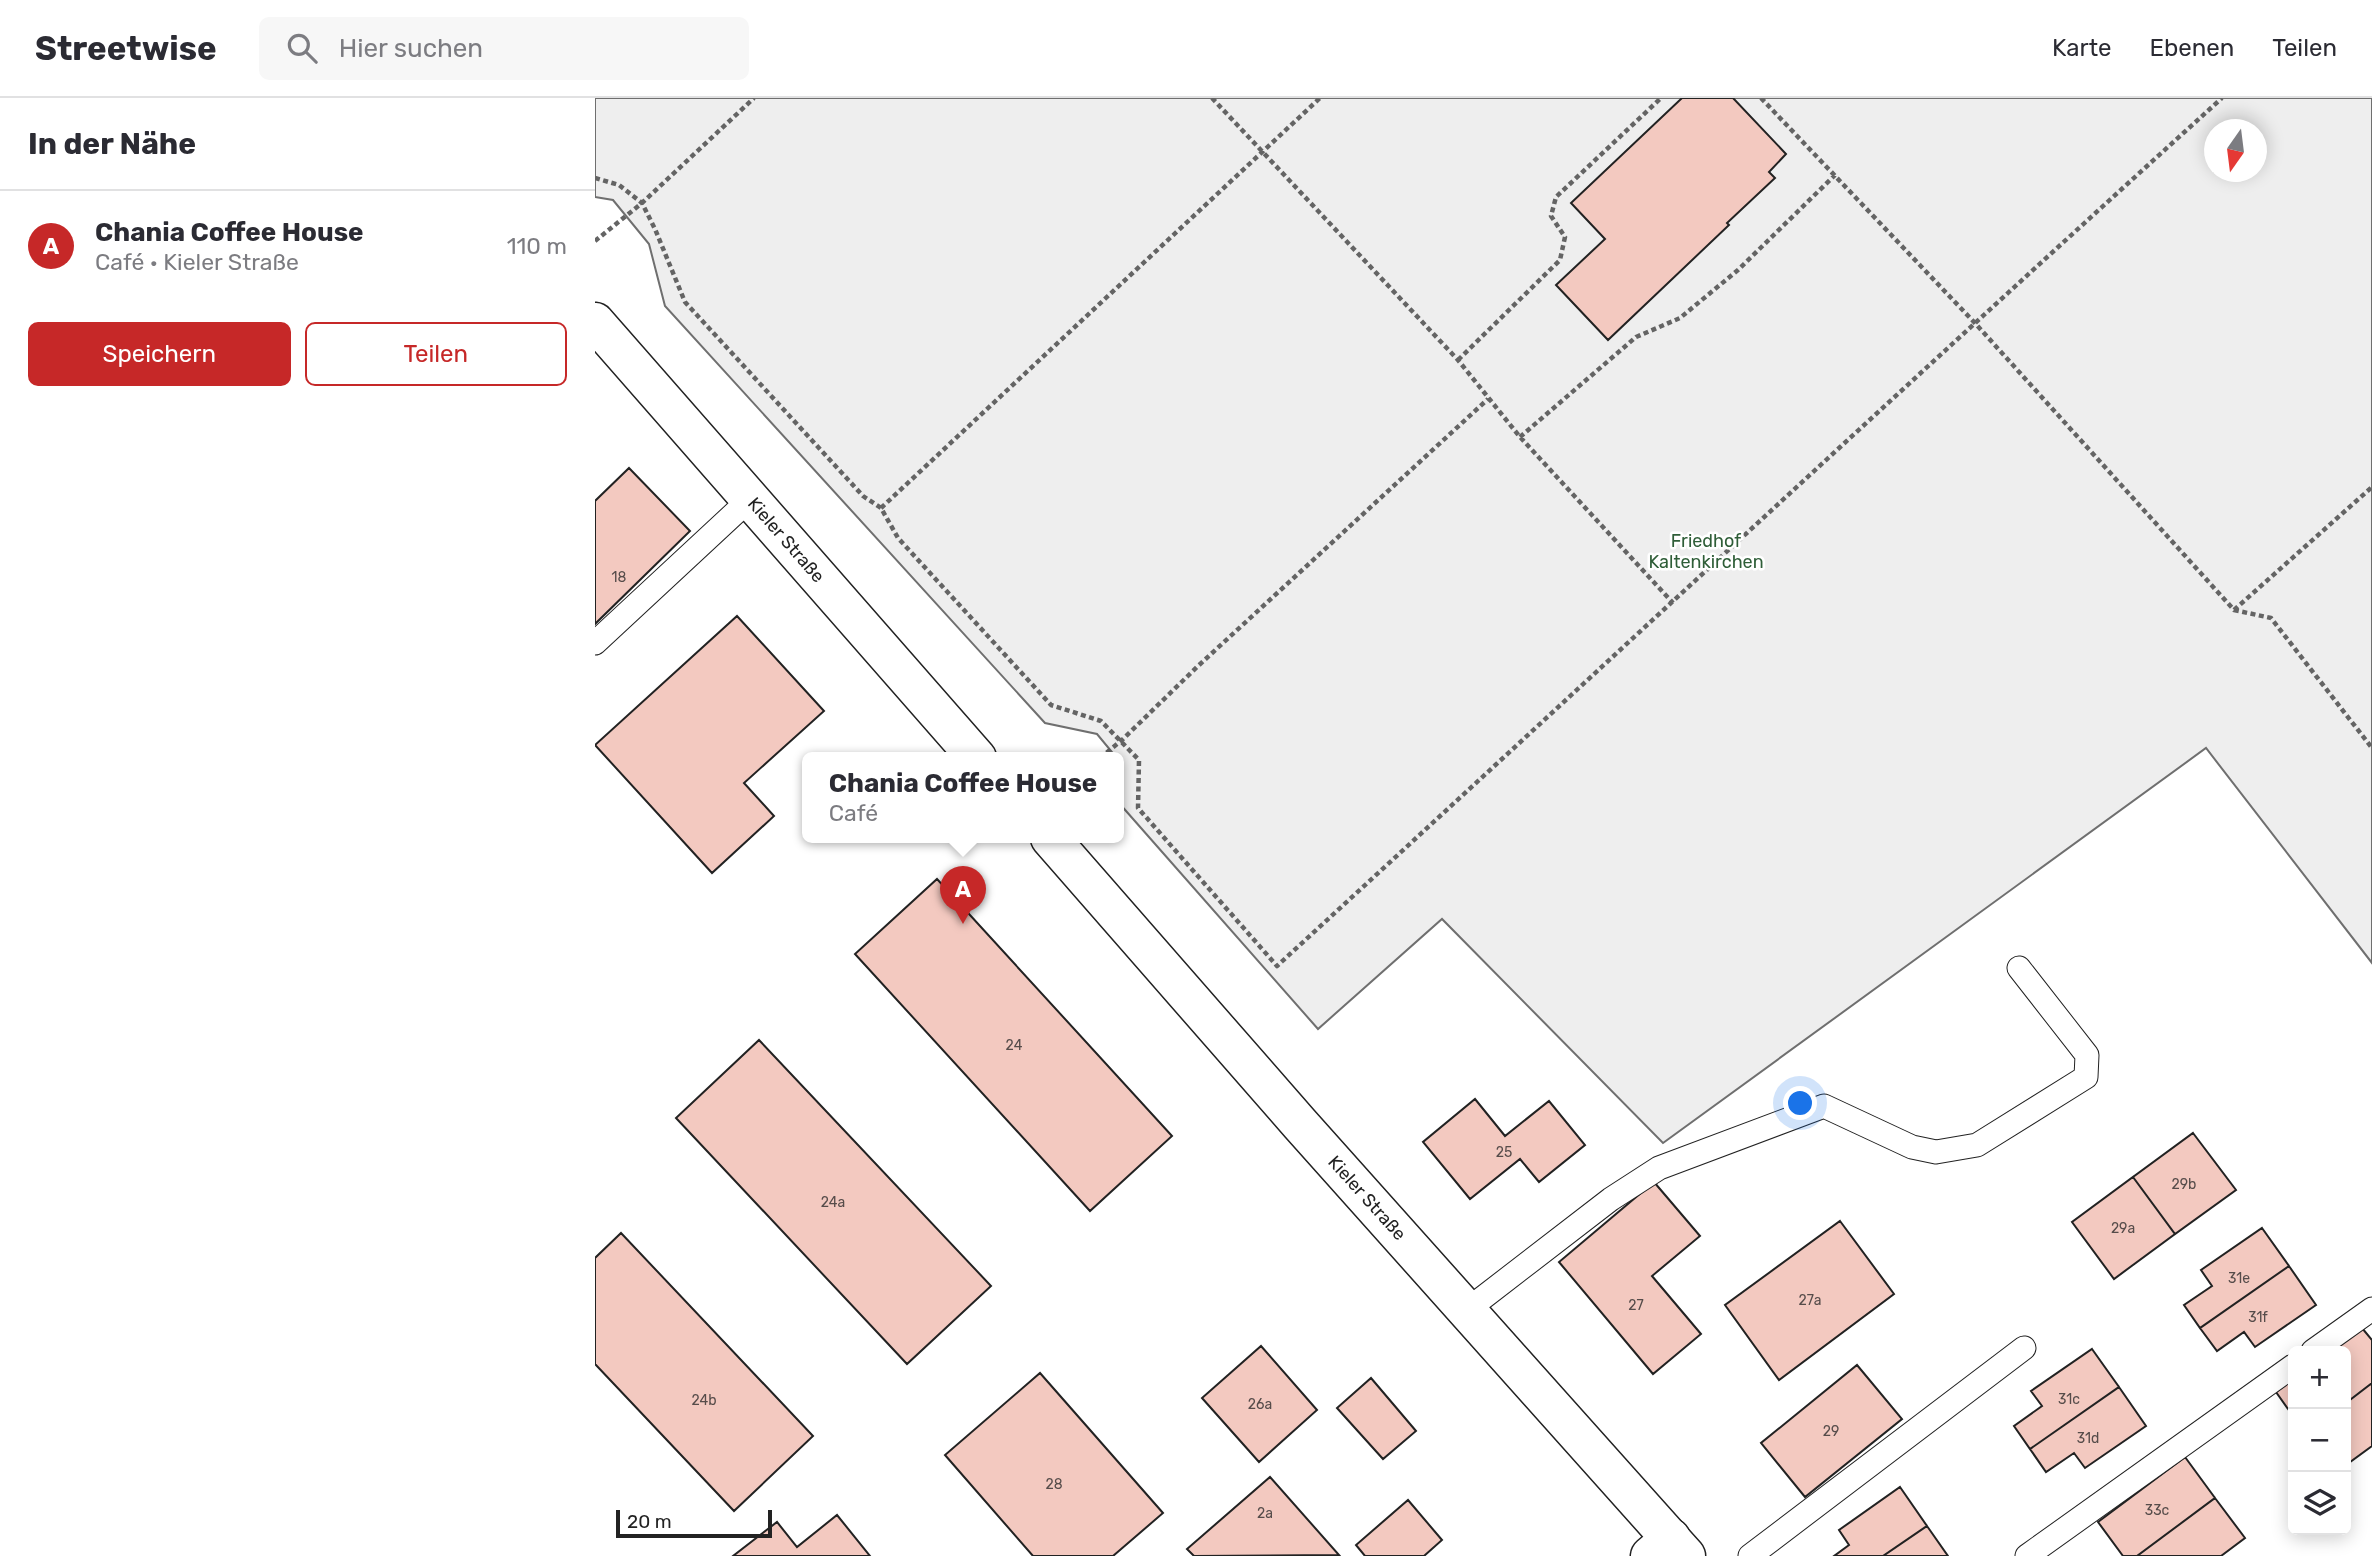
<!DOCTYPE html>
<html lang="de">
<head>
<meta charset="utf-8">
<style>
  :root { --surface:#fff; --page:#f7f7f7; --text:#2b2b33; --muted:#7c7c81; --line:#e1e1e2; --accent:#c62828 }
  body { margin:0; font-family:Rubik,sans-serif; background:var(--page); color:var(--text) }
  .controls { position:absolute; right:21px; bottom:21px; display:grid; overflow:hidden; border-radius:10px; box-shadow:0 4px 18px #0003 }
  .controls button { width:63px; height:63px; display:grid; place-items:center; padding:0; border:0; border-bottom:2px solid var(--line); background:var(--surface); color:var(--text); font:35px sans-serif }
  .compass { position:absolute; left:1609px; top:21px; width:63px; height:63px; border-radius:50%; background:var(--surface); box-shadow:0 4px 18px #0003; rotate:194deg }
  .scale { position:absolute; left:21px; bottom:18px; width:156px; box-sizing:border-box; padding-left:7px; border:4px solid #222; border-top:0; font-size:19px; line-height:24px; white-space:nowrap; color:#222; -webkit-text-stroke:5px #fff; paint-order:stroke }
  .you { position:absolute; left:1206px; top:1006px; width:24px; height:24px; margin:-18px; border:5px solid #fff; border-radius:50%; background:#1a73e8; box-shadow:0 0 0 10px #1a73e833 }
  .badge { display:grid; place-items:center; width:46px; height:46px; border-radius:50%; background:var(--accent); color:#fff; font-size:23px; font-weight:700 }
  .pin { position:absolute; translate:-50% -58px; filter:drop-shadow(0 2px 4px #0008) }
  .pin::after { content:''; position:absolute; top:37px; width:24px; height:21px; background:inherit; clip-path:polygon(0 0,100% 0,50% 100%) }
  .popup { position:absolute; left:207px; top:654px; width:322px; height:91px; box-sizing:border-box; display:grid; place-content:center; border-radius:10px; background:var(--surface); filter:drop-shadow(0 2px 5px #0005); font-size:23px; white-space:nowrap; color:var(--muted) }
  .popup b { font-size:26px; color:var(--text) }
  .popup::after { content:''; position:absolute; left:50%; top:100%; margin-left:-14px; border:14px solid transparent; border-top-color:var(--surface) }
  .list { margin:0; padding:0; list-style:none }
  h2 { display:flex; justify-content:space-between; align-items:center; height:91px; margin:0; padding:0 28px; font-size:30px }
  h2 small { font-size:23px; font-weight:400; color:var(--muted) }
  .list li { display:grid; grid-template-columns:46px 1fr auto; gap:21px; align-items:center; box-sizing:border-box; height:112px; padding:0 28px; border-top:2px solid var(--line) }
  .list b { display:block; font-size:26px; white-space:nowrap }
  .list p { margin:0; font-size:23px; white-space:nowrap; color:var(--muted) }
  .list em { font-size:23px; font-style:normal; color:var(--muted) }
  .actions { display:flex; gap:14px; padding:21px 28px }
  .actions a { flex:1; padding:16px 0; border:2px solid var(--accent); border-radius:10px; text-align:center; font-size:24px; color:var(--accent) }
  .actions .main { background:var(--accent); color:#fff }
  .icon { flex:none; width:38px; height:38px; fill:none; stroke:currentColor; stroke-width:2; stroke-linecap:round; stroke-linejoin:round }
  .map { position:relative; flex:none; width:1777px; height:1458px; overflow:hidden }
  header { display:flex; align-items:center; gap:42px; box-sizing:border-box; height:98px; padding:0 35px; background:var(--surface); border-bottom:2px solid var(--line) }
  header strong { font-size:33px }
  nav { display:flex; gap:38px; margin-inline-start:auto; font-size:24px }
  .search { width:490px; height:63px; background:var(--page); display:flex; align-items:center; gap:18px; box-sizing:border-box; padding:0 24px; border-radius:10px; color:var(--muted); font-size:26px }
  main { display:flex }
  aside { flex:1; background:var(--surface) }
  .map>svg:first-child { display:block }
</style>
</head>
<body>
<header>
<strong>Streetwise</strong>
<div class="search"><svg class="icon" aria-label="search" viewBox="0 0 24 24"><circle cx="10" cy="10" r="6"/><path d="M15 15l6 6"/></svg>Hier suchen</div>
<nav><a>Karte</a><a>Ebenen</a><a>Teilen</a></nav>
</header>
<main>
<aside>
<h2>In der Nähe<small></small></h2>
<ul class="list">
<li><span class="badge">A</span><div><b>Chania Coffee House</b><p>Café · Kieler Straße</p></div><em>110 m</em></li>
</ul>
<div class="actions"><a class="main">Speichern</a><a>Teilen</a></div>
</aside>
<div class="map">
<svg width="1777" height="1458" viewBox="0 0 1777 1458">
  <rect width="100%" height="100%" fill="#fff"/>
  <path fill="#eee" stroke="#6f6f6f" stroke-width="2" fill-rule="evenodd" d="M0,0H1777V865L1611,650L1068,1045L847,821L723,931L524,705V673L526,665L502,636L450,625L70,208L54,146L18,102L0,99ZM1619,32H1661V74H1619Z"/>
  <path fill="#f3c9c0" stroke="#222" stroke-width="2" d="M1087,0H1138L1191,56L1174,74L1180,80L1132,125L1134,127L1013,242L961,187L1010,141L976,105Z
    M34,370L95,433L0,526V403Z
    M142,518L229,613L149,685L179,718L117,775L0,647Z
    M342,781L577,1038L495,1113L260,856Z
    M164,942L396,1188L312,1266L81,1020Z
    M880,1001L910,1038L954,1003L990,1047L944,1084L925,1061L875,1101L828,1044Z
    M1598,1035L1641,1092L1580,1136L1538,1079Z
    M1538,1079L1580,1136L1519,1181L1477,1124Z
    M1059,1084L1105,1138L1057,1178L1106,1236L1058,1276L964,1164Z
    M1245,1123L1299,1196L1184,1282L1130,1207Z
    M1667,1130L1694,1168L1605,1230L1589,1207L1617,1188L1606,1172Z
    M26,1135L218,1338L139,1413L0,1266V1160Z
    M1694,1168L1721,1207L1660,1249L1649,1234L1622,1253L1605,1230Z
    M1767,1230L1777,1242V1285L1751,1305V1253H1736Z
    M666,1248L722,1312L664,1364L607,1300Z
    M1497,1251L1524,1289L1435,1351L1419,1328L1447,1308L1436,1293Z
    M1262,1267L1307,1321L1210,1399L1166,1345Z
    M445,1275L568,1415L518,1458H438L350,1357Z
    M776,1280L821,1333L788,1361L742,1310Z
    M1698,1281V1318L1681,1294Z
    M1777,1285V1348L1751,1367V1305Z
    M1524,1289L1551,1328L1490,1370L1479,1355L1451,1374L1435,1351Z
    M1590,1359L1620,1400L1542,1458H1528L1503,1424Z
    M675,1379L744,1457L599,1458L592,1451Z
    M1305,1389L1332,1428L1288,1458H1239L1254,1447L1244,1432Z
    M1620,1400L1650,1440L1626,1458H1542Z
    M813,1402L847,1442L829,1458H770L761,1447Z
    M242,1417L275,1458H138L182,1424L202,1449Z
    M1332,1428L1353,1458H1288Z"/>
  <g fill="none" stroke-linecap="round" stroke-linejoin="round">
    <defs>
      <path id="service" d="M0,545L155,401
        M872,1212L1016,1101L1064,1070L1229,1008L1317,1049L1341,1054L1382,1047L1491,979L1492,957L1424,870
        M1718,1253L1777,1211
        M1155,1458L1429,1250
        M1432,1458L1698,1268"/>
      <path id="minor" d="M1055,1458L1076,1440"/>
      <path id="secondary" d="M0,224L382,660
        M455,740L705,1026L1091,1458"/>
    </defs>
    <use href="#service" stroke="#222" stroke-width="25"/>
    <use href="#minor" stroke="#222" stroke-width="41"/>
    <use href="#secondary" stroke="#222" stroke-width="41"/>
    <path stroke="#646464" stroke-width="4.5" stroke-dasharray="5 3.5" stroke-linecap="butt" d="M617,0L863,262L925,339L1078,505
      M1166,0L1379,224L1639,512L1676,520L1777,650
      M0,80L24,87L47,105L60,131L90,204L268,398L286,410L303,440L456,607L506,623L544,662L543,710L682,868C997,579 1310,287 1627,0
      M0,143L47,105L159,0
      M863,262L965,162L970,139L956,118L961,99L1066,0
      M925,339L1041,239L1085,220L1143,172L1240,77
      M286,410L725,0
      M1639,512L1777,389
      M505,660L527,642L603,568L893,301"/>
    <use href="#service" stroke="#fff" stroke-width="23"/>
    <use href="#minor" stroke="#fff" stroke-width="38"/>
    <use href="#secondary" stroke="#fff" stroke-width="38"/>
  </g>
  <g text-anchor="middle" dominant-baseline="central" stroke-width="5" stroke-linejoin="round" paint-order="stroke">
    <g font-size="14" fill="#564c4a">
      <text x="24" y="479">18</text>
      <text x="419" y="947">24</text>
      <text x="909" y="1054">25</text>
      <text x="1589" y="1086">29b</text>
      <text x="238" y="1104">24a</text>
      <text x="1528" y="1130">29a</text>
      <text x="1644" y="1180">31e</text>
      <text x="1215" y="1202">27a</text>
      <text x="1041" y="1207">27</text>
      <text x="1663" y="1219">31f</text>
      <text x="1474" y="1301">31c</text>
      <text x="109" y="1302">24b</text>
      <text x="665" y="1306">26a</text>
      <text x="1236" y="1333">29</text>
      <text x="1493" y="1340">31d</text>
      <text x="459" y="1386">28</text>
      <text x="1562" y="1412">33c</text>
      <text x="670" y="1415">2a</text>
    </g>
    <g font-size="18" fill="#222" stroke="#fff">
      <text transform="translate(191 442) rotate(49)">Kieler Straße</text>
      <text transform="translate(772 1100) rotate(48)">Kieler Straße</text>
    </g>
    <g font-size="18" fill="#2f5e38" stroke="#fff">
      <text x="1111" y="443">Friedhof<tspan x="1111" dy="21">Kaltenkirchen</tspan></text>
    </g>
  </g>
</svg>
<div class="controls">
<button>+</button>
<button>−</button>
<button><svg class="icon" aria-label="layers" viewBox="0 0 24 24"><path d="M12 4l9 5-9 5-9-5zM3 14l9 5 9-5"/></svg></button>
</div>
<svg class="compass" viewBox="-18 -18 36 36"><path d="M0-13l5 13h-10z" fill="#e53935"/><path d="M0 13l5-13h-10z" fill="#7c7c81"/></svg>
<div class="scale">20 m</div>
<div class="you"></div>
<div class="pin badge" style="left:368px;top:826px">A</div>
<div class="popup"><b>Chania Coffee House</b>Café</div>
</div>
</main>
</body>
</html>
